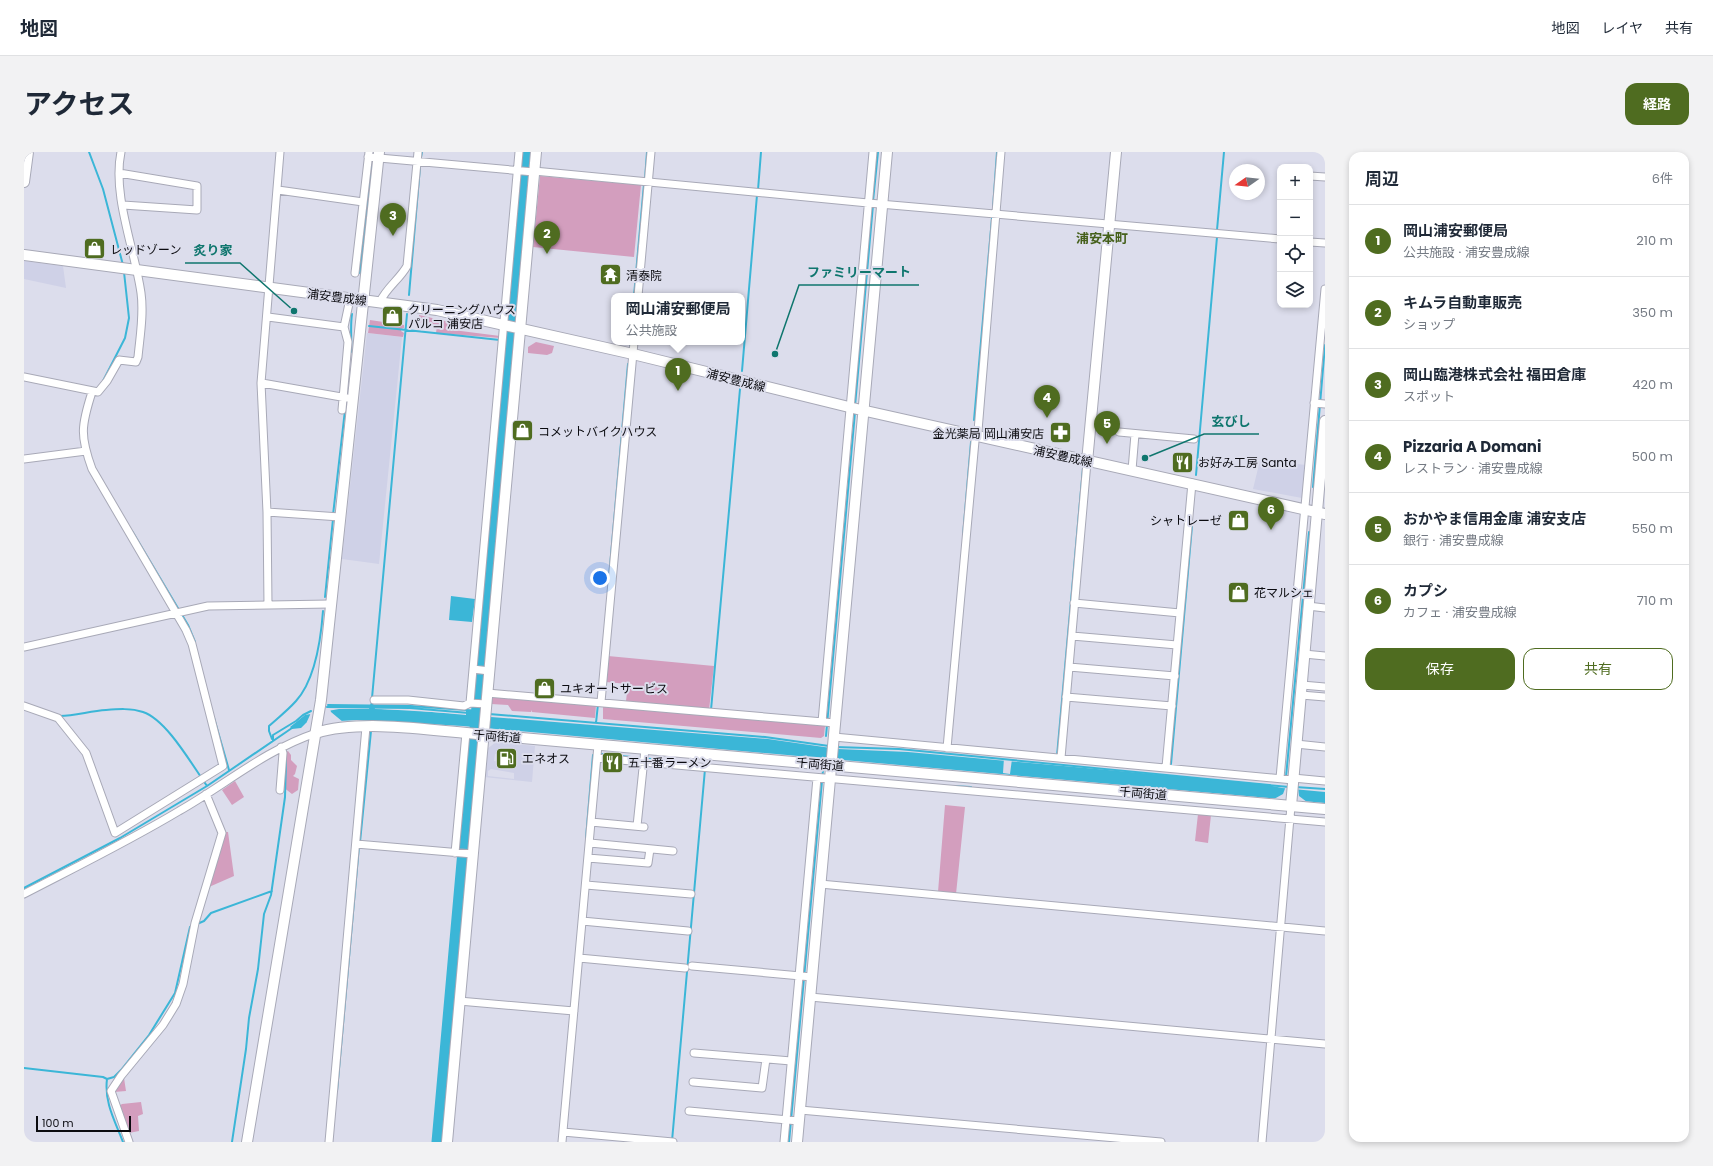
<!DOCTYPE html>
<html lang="ja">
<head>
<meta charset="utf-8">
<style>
  :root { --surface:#fff; --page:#f2f2f3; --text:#1f2937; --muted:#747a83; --line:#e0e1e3; --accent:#4f6c20 }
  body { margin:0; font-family:Poppins,"Noto Sans JP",sans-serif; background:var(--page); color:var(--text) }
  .controls { position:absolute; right:12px; top:12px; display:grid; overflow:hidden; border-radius:8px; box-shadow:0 2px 6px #0003 }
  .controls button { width:36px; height:36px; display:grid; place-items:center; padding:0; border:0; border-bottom:1px solid var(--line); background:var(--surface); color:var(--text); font:20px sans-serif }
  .compass { position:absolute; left:1205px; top:12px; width:36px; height:36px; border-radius:50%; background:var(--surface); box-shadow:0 2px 6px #0003; rotate:256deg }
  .scale { position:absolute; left:12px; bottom:10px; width:95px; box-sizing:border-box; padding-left:4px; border:2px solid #0b0b10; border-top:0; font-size:11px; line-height:14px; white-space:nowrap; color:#0b0b10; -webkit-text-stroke:3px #dcddec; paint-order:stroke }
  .you { position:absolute; left:576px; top:426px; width:14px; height:14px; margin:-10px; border:3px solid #fff; border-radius:50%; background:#1a73e8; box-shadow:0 0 0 6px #1a73e833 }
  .badge { display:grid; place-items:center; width:26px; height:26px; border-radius:50%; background:var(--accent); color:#fff; font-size:13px; font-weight:700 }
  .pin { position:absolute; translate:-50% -33px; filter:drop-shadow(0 1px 2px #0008) }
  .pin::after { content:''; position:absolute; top:21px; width:14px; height:12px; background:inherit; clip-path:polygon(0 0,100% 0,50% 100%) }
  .popup { position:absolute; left:587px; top:141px; width:134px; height:52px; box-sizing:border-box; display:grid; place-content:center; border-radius:8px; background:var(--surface); filter:drop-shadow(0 1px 3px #0005); font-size:13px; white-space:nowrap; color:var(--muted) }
  .popup b { font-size:15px; color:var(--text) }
  .popup::after { content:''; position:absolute; left:50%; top:100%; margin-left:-8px; border:8px solid transparent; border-top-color:var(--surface) }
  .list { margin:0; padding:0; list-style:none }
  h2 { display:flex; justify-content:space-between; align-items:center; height:52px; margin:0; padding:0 16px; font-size:17px }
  h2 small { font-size:13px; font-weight:400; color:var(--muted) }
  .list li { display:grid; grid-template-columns:26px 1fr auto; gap:12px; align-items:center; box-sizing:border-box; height:72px; padding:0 16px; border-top:1px solid var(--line) }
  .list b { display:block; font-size:15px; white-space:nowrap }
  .list p { margin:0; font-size:13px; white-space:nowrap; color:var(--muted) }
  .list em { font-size:13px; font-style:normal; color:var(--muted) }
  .actions { display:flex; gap:8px; padding:12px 16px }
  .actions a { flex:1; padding:9px 0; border:1px solid var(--accent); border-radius:12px; text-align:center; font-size:14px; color:var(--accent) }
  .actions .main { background:var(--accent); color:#fff }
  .icon { flex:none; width:22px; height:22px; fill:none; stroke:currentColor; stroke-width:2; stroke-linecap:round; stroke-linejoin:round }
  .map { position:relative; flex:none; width:1301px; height:990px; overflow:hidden; border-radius:12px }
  header { display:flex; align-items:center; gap:24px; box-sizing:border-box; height:56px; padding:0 20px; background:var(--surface); border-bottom:1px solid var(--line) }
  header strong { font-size:19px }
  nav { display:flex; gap:22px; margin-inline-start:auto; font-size:14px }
  .intro { display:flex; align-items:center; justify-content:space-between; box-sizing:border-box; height:96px; padding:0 24px }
  h1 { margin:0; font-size:28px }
  .button { padding:10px 18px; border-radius:12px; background:var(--accent); color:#fff; font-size:14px; font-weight:700 }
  main { display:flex; gap:24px; padding:0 24px }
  aside { flex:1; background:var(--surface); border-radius:12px; box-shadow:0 2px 6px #0003 }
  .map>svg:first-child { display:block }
</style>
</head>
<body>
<header>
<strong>地図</strong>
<nav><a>地図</a><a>レイヤ</a><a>共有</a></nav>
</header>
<div class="intro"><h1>アクセス</h1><a class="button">経路</a></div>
<main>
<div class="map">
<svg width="1301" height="990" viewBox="0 0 1301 990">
  <rect width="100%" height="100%" fill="#dcddec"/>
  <path fill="#cfd1e7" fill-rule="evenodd" d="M0,109L39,114L42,136L0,127Z
    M343,181L378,185L355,412L318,407Z
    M1236,308L1282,313L1278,346L1229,337Z
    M472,590L511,594L508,630L460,625L463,597ZM471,602L493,604L492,611L470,609ZM467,617L490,621V627L464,624V619Z"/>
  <path fill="#d39ebe" d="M516,24L617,33L610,105L509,95Z
    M395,163L430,171L429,178L476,184V186L412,181L413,173L395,170Z
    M346,168L380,173V176L377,177V179L380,181L379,185L344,181Z
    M512,190L530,194L528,201L523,203L504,201V195Z
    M584,504L690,514L685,558L602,549L604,532L582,530Z
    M467,544L572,553L571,566L508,560L507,558V560L488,559L484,553L467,552Z
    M579,554L801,574L800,584L797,586L579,567Z
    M264,599L267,603V608L273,614L271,622L269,624L275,627L274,638L268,642L259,635L260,601Z
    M211,629L220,645L208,653L198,638Z
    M921,653L941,655L932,742L914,740Z
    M1174,662L1187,663L1184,691L1171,689Z
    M200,680H204L210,724L185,735Z
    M100,926L102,939L90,940Z
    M117,950L119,962L114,964L115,979L105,981L95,954L98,952Z"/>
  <path fill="#3bb6d7" d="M427,444L451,447L448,470L425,468Z
    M347,550L350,553L351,557L386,558L442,563V557L456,558L467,565L744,587L814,597L884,600L1239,632L1258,636L1301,640V651L439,574L333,568L282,571L277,576L268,577L266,575L281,563L315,557H345Z"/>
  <path fill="#dcddec" d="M289,550L304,551L307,560L319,570L283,573L280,576L286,563Z
    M357,556L440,560V557H442L441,562L357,557Z
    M980,606L988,607L986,622L979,621Z
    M1262,634L1274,635L1275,644L1283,650L1250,647L1259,642Z"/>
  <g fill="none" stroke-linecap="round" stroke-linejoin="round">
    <path stroke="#3bb6d7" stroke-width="2" d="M65,0L79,37L99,113
      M397,5L398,0
      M621,27L623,0
      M734,38L737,0
      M849,49L854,0
      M969,56L973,0
      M1193,78L1200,0
      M336,121L348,12
      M385,143L396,15
      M610,144L620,32
      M345,174L476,188
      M480,188L485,189
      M606,193V190
      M327,200C328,187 326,175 328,162
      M718,219L733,43
      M79,229L101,186L105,166L100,120
      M831,254L849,53
      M950,268L968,66
      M1172,323L1193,85
      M1289,335L1301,193
      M309,363L321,258
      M108,379L164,473L171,490
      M939,384L947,290
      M585,426L604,212
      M301,445L309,367
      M348,546L383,162
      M304,553L386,554L443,558
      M303,555L386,556L445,561
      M687,558L716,237
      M465,562L741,585L805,594
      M36,564C51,564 66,559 82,558C94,557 107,556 119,560C143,568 168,613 183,634
      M190,566L205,618
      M572,571L574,552
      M802,584L831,260
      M248,587L245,579V574C254,566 264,558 272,549C291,528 297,486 299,459
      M249,589V583L272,569L279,563L287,559
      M811,595L875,597L1265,635
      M577,602L647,609
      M1033,604L1059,316
      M1147,612L1168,374
      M1262,625L1285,380
      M926,634L947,635
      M1271,635L1301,637
      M562,686L569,603H571
      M336,690L347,579
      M0,736L96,686L183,634L268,576
      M0,916L79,925L83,927C80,950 91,969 99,990
      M83,927L90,925L97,918L125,883L151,841L166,775L180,769L187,761L248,739
      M313,939L335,694
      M648,989L681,617
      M208,990L222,897L225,866L234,817L240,762L247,743L261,645L262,608
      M765,990L799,618"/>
    <path stroke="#3bb6d7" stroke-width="11" d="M451,577L502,0
      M413,990L449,587"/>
    <defs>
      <path id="street" d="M344,5L510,20
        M510,19L844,51L1256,87
        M95,21L173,34V58L99,53
        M1286,24L1301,25
        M254,38L339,50
        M1286,90L1301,91
        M331,121L345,0
        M614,144L627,0
        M356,150C362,136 376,127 383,114L394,0
        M244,165L320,175
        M0,225L74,240L83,229L95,208L112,210L114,205C116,184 120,162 117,141C111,98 88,43 97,0
        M238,231L323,246
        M1290,251L1301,252
        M318,258L324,190L320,175L326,147
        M1095,280L1170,287
        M0,307L62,299
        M1108,318L1111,282
        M243,360L316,365
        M1050,451L1156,461
        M244,453L243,360L237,231L256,0
        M1284,454L1301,456
        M1048,484L1153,493
        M0,495L184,454L306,452
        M1280,502L1301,504
        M1045,515L1151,524
        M449,517L465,519
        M1278,533L1301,535
        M463,541L811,571
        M1277,543L1301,545
        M1042,545L1148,554
        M350,548H384L440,554L446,551L462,552
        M577,550L610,190
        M446,551L495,0
        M0,554L34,566L62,601L91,681L199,614L168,492L162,478L68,317C56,284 57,274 68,240
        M798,570L849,0
        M810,585L1269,628
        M1272,592L1301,595
        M923,596L951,289L954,279L977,0
        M573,606L1301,670
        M1037,606L1063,310
        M1142,615L1168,331
        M1256,626L1301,137
        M1269,626L1301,629
        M256,638L259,601L257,595
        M567,670L620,675
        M613,674L621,597
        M566,691L649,699
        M332,692L449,702
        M431,701L442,581
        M564,706L624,711L626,697
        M796,732L1301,779
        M562,733L667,742
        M0,742C52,715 105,689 155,659C201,633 241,598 292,581
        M558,769L664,779
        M555,806L661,816
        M668,814L788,825
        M786,845L1301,892
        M435,849L550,859
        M670,901L767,909
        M669,930L738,936L742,907
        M776,958L1137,990
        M665,959L775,969
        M539,980L649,990
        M105,990L87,939L97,924L139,873L152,852L159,832L171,771L198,681L182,642
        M305,990L342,575
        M538,990L574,593
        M760,990L793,626
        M1238,990L1267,654"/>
      <path id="secondary" d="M0,30L4,0
        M0,103L413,158L609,202L833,257L1301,362
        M1063,310L1092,0
        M292,581C336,567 406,578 453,582L1301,657
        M1267,654L1301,269
        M223,990L297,548L355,0
        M423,990L512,0
        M773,990L863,0"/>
    </defs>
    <use href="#street" stroke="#a8a9b7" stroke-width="9"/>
    <use href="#secondary" stroke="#a8a9b7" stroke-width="12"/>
    <use href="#street" stroke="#fff" stroke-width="7"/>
    <use href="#secondary" stroke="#fff" stroke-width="10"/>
  </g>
  <defs>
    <symbol id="shop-square" viewBox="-11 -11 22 22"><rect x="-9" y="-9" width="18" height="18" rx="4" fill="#4f6c20" stroke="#dcddec"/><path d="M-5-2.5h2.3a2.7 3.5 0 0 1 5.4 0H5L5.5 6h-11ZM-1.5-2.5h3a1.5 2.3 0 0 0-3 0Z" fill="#fff"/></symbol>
    <symbol id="temple-square" viewBox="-11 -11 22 22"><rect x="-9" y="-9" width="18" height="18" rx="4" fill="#4f6c20" stroke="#dcddec"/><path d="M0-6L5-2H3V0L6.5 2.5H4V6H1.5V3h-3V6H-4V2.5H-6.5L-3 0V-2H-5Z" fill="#fff"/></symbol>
    <symbol id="pharmacy-square" viewBox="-11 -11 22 22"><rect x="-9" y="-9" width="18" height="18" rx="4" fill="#4f6c20" stroke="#dcddec"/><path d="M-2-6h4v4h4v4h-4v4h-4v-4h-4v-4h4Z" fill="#fff"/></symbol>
    <symbol id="restaurant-square" viewBox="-11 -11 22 22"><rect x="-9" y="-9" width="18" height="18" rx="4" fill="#4f6c20" stroke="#dcddec"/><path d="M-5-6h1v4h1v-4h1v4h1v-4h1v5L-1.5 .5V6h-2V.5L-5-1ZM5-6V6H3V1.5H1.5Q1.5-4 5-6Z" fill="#fff"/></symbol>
    <symbol id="fuel-square" viewBox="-11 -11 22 22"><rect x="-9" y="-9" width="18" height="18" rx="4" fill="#4f6c20" stroke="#dcddec"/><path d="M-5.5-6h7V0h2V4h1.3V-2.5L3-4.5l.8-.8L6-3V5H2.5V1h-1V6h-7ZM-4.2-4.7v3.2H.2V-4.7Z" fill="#fff"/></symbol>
  </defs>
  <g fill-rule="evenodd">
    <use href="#shop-square" x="58" y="84" width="25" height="25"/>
    <use href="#temple-square" x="574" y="110" width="25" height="25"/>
    <use href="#shop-square" x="356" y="152" width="25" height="25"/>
    <use href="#shop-square" x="486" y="266" width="25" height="25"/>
    <use href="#pharmacy-square" x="1024" y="268" width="25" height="25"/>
    <use href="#restaurant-square" x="1146" y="298" width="25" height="25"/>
    <use href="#shop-square" x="1202" y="356" width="25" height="25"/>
    <use href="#shop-square" x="1202" y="428" width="25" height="25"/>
    <use href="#shop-square" x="508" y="524" width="25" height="25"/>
    <use href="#fuel-square" x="470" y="594" width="25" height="25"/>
    <use href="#restaurant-square" x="576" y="598" width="25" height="25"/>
  </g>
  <g text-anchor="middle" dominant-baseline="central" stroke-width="4" stroke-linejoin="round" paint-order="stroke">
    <g font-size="12" fill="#0b0b10" stroke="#dcddec" text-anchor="start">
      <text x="86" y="97">レッドゾーン</text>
      <text x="602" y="123">清泰院</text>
      <text x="384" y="157">クリーニングハウス<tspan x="384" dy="14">パルコ 浦安店</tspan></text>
      <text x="514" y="279">コメットバイクハウス</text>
      <text x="1020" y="281" text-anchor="end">金光薬局 岡山浦安店</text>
      <text x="1174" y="310">お好み工房 Santa</text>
      <text x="1198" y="368" text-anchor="end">シャトレーゼ</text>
      <text x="1230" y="440">花マルシェ</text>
      <text x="536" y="536">ユキオートサービス</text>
      <text x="498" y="606">エネオス</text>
      <text x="604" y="610">五十番ラーメン</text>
    </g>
    <g font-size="12" fill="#0b0b10" stroke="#dcddec">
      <text transform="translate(313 145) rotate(7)">浦安豊成線</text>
      <text transform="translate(712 228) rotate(14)">浦安豊成線</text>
      <text transform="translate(1039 304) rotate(12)">浦安豊成線</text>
      <text transform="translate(473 584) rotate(5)">千両街道</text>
      <text transform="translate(796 612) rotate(5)">千両街道</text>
      <text transform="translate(1119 641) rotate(5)">千両街道</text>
    </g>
    <g font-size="13" font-weight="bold" fill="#45601b" stroke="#dcddec">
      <text x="1078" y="86">浦安本町</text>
    </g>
  </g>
  <path fill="none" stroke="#0f766e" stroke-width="1.5" d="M270 159L216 111H161M751 202L775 133H895M1121 306L1180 282H1235"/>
  <g fill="#0f766e" stroke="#dcddec" stroke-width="1.5">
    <circle cx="270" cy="159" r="4"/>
    <circle cx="751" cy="202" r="4"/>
    <circle cx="1121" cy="306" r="4"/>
  </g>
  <g font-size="13" text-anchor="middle" font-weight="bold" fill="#0f766e" stroke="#dcddec" stroke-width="4" stroke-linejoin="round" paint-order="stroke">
    <text x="189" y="103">炙り家</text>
    <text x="835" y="125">ファミリーマート</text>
    <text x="1207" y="274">玄びし</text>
  </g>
</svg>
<div class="controls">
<button>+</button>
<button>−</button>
<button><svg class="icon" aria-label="locate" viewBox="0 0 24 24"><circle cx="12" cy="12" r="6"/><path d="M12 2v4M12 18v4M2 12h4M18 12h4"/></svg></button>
<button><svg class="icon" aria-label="layers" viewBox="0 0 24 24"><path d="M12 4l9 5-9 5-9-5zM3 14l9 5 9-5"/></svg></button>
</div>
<svg class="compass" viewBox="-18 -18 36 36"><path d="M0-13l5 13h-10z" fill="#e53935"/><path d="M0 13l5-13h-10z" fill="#747a83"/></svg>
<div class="scale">100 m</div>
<div class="you"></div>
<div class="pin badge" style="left:654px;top:239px">1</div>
<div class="popup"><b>岡山浦安郵便局</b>公共施設</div>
<div class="pin badge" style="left:523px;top:102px">2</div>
<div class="pin badge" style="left:369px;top:84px">3</div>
<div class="pin badge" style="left:1023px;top:266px">4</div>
<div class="pin badge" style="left:1083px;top:292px">5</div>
<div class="pin badge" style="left:1247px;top:378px">6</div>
</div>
<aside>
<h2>周辺<small>6件</small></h2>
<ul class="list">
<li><span class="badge">1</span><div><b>岡山浦安郵便局</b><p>公共施設 · 浦安豊成線</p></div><em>210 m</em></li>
<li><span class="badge">2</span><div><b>キムラ自動車販売</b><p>ショップ</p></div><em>350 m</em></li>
<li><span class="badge">3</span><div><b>岡山臨港株式会社 福田倉庫</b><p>スポット</p></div><em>420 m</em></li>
<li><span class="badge">4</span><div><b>Pizzaria A Domani</b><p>レストラン · 浦安豊成線</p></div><em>500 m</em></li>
<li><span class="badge">5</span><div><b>おかやま信用金庫 浦安支店</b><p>銀行 · 浦安豊成線</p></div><em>550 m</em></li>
<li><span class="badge">6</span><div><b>カプシ</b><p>カフェ · 浦安豊成線</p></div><em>710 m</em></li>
</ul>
<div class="actions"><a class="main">保存</a><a>共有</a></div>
</aside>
</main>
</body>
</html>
